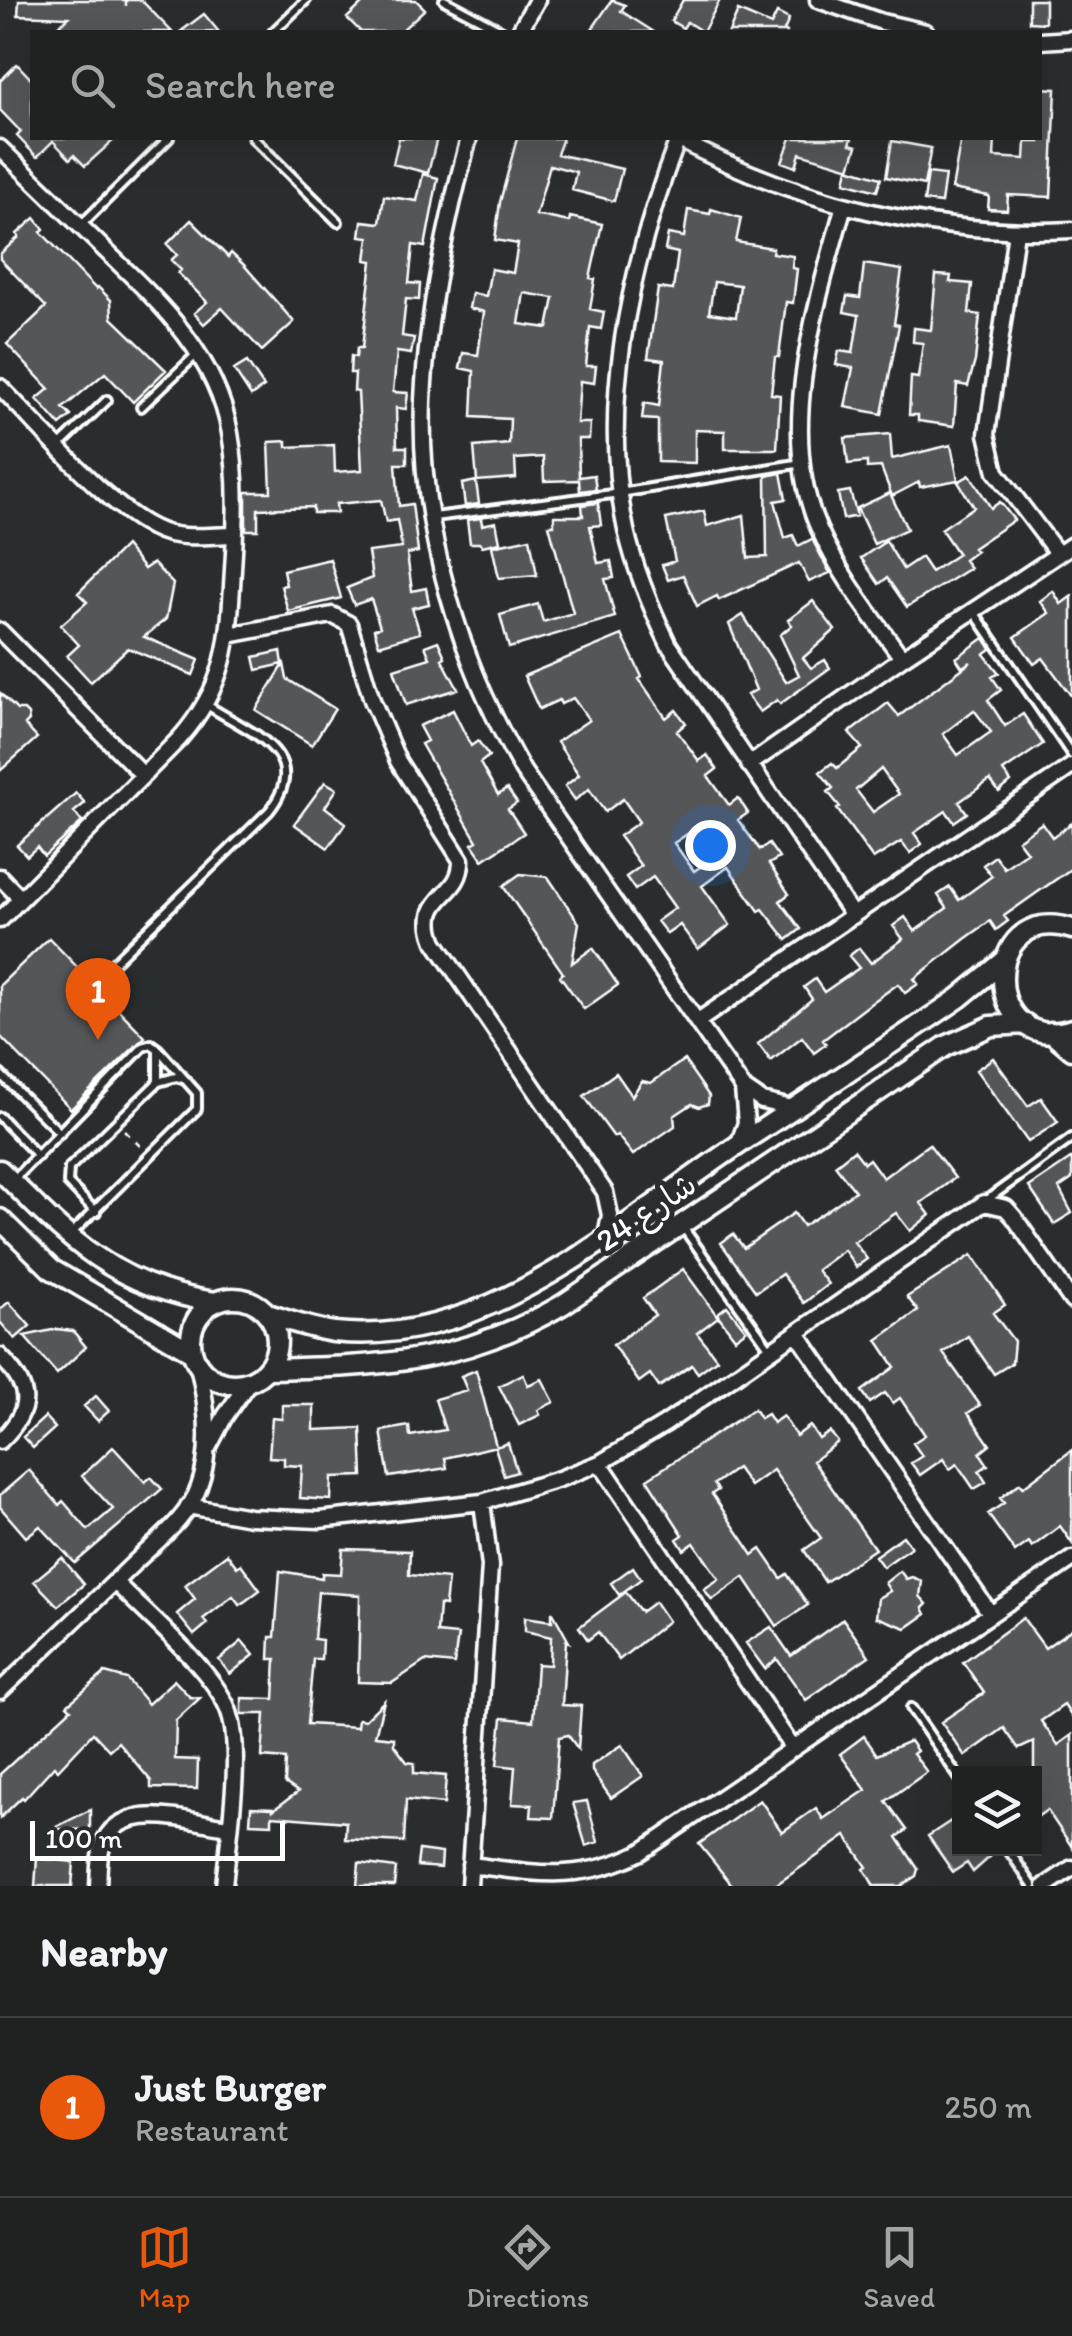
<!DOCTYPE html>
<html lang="en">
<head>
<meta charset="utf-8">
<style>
  :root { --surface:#202222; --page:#2d2f2f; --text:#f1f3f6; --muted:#a2a4a5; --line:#3d3f40; --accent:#ea580c }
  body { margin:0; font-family:Itim,"Playpen Sans Arabic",sans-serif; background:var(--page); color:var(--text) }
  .controls { position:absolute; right:30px; bottom:30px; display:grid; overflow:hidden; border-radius:0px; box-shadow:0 10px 40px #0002 }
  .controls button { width:90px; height:90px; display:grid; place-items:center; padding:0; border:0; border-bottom:2px solid var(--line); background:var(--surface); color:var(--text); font:50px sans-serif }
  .scale { position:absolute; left:30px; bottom:25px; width:255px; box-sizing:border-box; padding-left:10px; border:5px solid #fff; border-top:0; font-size:28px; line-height:35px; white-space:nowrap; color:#fff; -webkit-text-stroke:8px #2a2d2e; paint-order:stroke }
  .you { position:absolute; left:710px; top:845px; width:35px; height:35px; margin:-25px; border:8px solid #fff; border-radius:50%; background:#1a73e8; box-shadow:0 0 0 15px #1a73e833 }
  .badge { display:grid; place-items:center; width:65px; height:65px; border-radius:50%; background:var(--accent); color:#fff; font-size:32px; font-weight:700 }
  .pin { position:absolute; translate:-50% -82px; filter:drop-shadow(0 2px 5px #0008) }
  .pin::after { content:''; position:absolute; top:52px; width:35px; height:30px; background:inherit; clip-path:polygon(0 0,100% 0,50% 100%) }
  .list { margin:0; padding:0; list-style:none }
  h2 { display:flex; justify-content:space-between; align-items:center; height:130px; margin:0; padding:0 40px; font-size:42px }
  h2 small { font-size:32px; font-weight:400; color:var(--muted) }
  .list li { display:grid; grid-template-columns:65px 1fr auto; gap:30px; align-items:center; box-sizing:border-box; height:180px; padding:0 40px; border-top:2px solid var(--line) }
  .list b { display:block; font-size:38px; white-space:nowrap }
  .list p { margin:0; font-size:32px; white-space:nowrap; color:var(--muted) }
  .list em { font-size:32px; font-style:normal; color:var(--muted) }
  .icon { flex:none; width:55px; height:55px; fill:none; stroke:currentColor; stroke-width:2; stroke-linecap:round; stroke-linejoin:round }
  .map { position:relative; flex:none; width:1072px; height:1886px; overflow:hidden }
  .search { position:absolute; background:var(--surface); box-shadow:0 10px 40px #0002; left:30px; right:30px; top:30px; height:110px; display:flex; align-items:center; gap:25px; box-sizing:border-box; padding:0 35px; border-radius:0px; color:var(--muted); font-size:38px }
  .sheet { height:310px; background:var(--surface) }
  nav { display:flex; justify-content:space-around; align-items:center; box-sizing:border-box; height:140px; border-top:2px solid var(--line); background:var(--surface); font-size:28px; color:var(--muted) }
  nav a { display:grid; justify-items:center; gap:5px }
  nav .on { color:var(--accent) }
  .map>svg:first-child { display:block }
</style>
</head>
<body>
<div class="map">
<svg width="1072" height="1886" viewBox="0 0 1072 1886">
  <rect width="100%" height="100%" fill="#2a2d2e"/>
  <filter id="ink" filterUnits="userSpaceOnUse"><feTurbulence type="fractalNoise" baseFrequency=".01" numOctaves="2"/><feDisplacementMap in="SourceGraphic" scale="20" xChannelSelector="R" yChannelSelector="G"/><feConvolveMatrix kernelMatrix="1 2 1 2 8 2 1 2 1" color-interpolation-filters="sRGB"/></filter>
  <g filter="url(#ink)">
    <path fill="#555758" stroke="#fff" stroke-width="2.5" fill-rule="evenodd" d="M19,0H141L172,32H51L69,17L18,15Z
      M366,0H416L425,9L400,32H361L347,18Z
      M612,0L625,5L621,11L654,32H590Z
      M683,0H720L703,32L687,22L683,28L671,21Z
      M1029,0H1045V23L1029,22Z
      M738,11L771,25L777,13L789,19L784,31L788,32H729Z
      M204,14L219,32H180Z
      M17,64L32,80V138H116L85,166L74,155L70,159L53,141L37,157L17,136L21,132L0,110V81Z
      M1040,88L1056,89L1051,197L1008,195L1007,210L988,209L989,196L952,189L961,138H995L994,157L1025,159L1026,142H1040Z
      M399,138H437L428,173L393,164Z
      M517,138H563L557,154L622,169L614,201L572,190L576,172L550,165L536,215L569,222L570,217L602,224L590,278L595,279L590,309L604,312L601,329L590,327L586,366H596L594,383L580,381L577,423H590L589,439H578L579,477L594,475L596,489L580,491L579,480L544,481L543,457L515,459L516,478L477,481L474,447L509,444L510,419L472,417L474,371L460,368L463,353L478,355L484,312L469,308L472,293L486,296L491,269L513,273L518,244L495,240L500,202ZM524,293L554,298L548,328L519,324Z
      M791,138H852L850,144L857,146L850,168L800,153L796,167L782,162Z
      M892,141L931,148L924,185L886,177Z
      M848,168L881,178L877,191L845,182Z
      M928,173L945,175L941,203L924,201Z
      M423,174L438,178L425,247L413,245L409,283L420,284L419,300L406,299L402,336L414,338L411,354L397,352L393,392L408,393L406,409L396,408L397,447H407V464H396L399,506L412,504L418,552L407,554L412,591L426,588L429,604L412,608L420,633L379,645L374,629L380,627L371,599L354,605L347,588L372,578L368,552L402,548L397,520L386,522L381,500L336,504L337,513H313V507L258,509V530H246V492H271L269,442L287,441V447L334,445L335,472L362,470L358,392L354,391L355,373H350L351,356L356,357L357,348H362L372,261L366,260L369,237L360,236L362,221L380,223L384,196L417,201Z
      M711,209L741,218L736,242L773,248L772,253L793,256L792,268L797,269L793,303L786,302L779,357H775L771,394L780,395L777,449H725V431L695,430V463L658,462V420L642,419L644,403L659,406L664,360L648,358L658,288L673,290L678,253L665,250L668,234L684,237L688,210L710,214ZM714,282L740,285L736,317L709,313Z
      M35,218L44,229L41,232L96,289L98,287L111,300L112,318L166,370L133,402L105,373L63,408L71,416L60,425L37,399L49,389L7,344L46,307L0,259V254L19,237L17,234Z
      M191,220L228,257L231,253L243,264L294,322L262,351L222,308L204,324L194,313L207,302L178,273L181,270L171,260L177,255L167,244Z
      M864,264L902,270L894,324L899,325L882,414L845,407L853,368L836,365L839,351L853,353L859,315L844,312L847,296L860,298Z
      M936,275L951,276L950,282L972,284L969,313L980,315L975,361L968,386L957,384L954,426L918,421V415H909L911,377L918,378L923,343L913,342L914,328L931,330Z
      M247,362L264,387L251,396L234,370Z
      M890,434L892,459L951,445L958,480L920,487L919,482L892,496L881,467L867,468V462L848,464L845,438Z
      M781,473L786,499L775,501L785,538L793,535L798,546L812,539L830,573L809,582L799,563L719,600L717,596L697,606L683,575L668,580L662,565L675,561L666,519L704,511L707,526L744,515L748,558L767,557L766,476Z
      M970,475L991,508L1000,502L1014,520L973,548L976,551L964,560L970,568L907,607L887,578L879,584L861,558L886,541L903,569L921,557L931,572L958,554L941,529L974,507L958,482Z
      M476,481L479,504L465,506L462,484Z
      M850,491L857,516L843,519L838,493Z
      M890,493L907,529L874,544L857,508Z
      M598,503L601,525L590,526L598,563L611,561L614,578L605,579L615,617L509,648L500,615L538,604L543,622L573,613L549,525H554V516H583L582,505Z
      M481,518L482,525L496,522L500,542L482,546L481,543H470L467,520Z
      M530,538L537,575L499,578L492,546Z
      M125,546L144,569L153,563L173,584L166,619L144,637L199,660L193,675L128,648L91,682L67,656L79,645L61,625L87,602L78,593Z
      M330,559L341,598L288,611L281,586L286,585L283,570Z
      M1053,591L1061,604L1072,596V697L1043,658L1034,664L1015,637L1049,613L1040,601Z
      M813,601L835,630L803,658L811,668L825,660L830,668L780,704L777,700L760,712L747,695L756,690L729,624L743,615L786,682L799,675L780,635L792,625L788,620Z
      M622,635L642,677L639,679L666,718L676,710L686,723L677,731L699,761L707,755L717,769L708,776L729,805L738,798L748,813L738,820L760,850L769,844L779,858L769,864L789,894L780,901L801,929L787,940L763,909L759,911L728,867L702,886L730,925L698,949L680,925L667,934L657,921L675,908L653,877L635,890L626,877L641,866L619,836L639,822L623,799L605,812L589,789L575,800L565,786L579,775L557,742L589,720L573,698L561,704L559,700L539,709L524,676ZM696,828L716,856L694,871L674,843Z
      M984,638L991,649L984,654L999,673L992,677L1001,690L988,700L1005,726L1023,714L1043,744L1003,771L1011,782L999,792L990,780L959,802L967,813L954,822L946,811L914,833L922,844L910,853L901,842L873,859L837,809L840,807L828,792L833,788L820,772L832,763L837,768L862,748L849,733L888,703L899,716L971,662L962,667L956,658ZM974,710L991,732L958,755L943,734ZM881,769L899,794L873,812L856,790Z
      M438,641L445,657L442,659L458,689L406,705L394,669L430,658L425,646Z
      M281,651L283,664L257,670L254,657Z
      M284,664L287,679L335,709L312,745L256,710Z
      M0,693L17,710H24L28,714L29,721L25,725L37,738L0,771Z
      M453,710L471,746L478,741L489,756L480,763L498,795L507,789L517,803L508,809L524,833L483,860L472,844L477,841L421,744L427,741L419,726Z
      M325,782L337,789L325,807L346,823L328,848L294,824Z
      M76,793L85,803L74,812L82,822L44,856L37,847L27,856L17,845Z
      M1042,823L1052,837L1072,823V868L1004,916L1008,921L996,930L990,921L965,939L914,979L918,984L905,993L898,984L874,1001L823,1040L826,1044L814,1053L802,1037L771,1061L758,1044L812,999L804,987L815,979L824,992L859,968L849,956L859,948L871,963L903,939L893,926L905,917L915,931L947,908L938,895L950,887L959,900L992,876L983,865L995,856L1004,868L1027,852L1018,840Z
      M520,874L548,877L579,923L572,963L593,948L618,985L584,1009L560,976L563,973L503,886Z
      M49,938L145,1037L71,1109L0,1036V985Z
      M993,1058L1028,1106L1041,1098L1058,1122L1028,1142L976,1070Z
      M684,1060L709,1096L708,1104L699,1107L692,1104L674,1116L675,1126L633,1155L617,1135L614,1137L584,1096L616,1073L632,1096L642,1081L651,1083Z
      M929,1144L955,1178L921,1203L930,1215L910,1231L896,1213L854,1242L867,1259L856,1267L844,1250L817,1270L828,1284L804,1303L782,1274L756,1292L721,1243L733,1234L744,1248L794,1213L803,1226L826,1211L855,1191L835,1165L854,1150L864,1163L869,1159L883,1178Z
      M1072,1158V1179L1059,1188L1072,1213L1054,1224L1029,1187Z
      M972,1255L1005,1305L993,1313L1014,1341L1012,1363L994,1374L968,1336L943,1353L980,1405L968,1413L990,1445L980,1453L988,1465L979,1471L986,1482L974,1489L957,1464L950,1469L943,1459L920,1475L911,1463L922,1456L913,1443L925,1435L900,1398L893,1403L885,1393L870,1403L862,1391L895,1367L877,1340L918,1311L907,1297Z
      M683,1269L718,1317L697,1333L717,1359L698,1373L692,1365L659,1387L650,1374L639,1382L613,1345L655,1315L643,1298Z
      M9,1302L30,1326L15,1339L0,1322V1309Z
      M727,1306L746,1330L735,1338L717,1314Z
      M57,1329L73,1331L86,1347L57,1374L24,1336Z
      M476,1370L496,1446L445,1458L447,1468L389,1477L381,1431L409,1426L410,1436L445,1430L435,1399L467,1390L461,1376Z
      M523,1374L528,1385L542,1379L554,1402L538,1410L540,1415L519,1425L499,1386Z
      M96,1396L109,1411L98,1421L84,1406Z
      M282,1405H314V1430L361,1428L363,1476L332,1477L331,1500L300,1498L302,1466L284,1465V1458L269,1457L272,1418L282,1419Z
      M754,1409L760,1418L767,1414L773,1423L783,1416L796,1436L810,1426L819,1439L830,1432L838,1442L813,1461L875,1549L825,1582L804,1550L821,1538L773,1470L750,1486L737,1468L714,1484L718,1490L712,1494L753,1555L761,1549L781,1578L787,1574L808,1605L777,1626L744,1577L712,1600L704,1589L719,1579L694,1543L684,1550L677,1539L683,1535L647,1479Z
      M45,1417L55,1428L33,1448L23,1437Z
      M508,1443L517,1472L504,1476L495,1447Z
      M113,1447L145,1482L151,1477L162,1489L75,1563L40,1526L26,1537L0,1507V1495L29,1470L59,1505L63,1501L88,1530L113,1509L82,1476Z
      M1072,1450V1543L1060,1526L1032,1547L1029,1542L1015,1552L988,1514L1004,1503L1000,1498L1020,1483L1023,1487Z
      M903,1536L911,1547L883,1567L875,1556Z
      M343,1549L410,1551L409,1575L448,1579L445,1606L439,1605L437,1633L458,1635L454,1664L425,1661L392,1683L358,1682L360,1595L318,1592L314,1639L322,1640L321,1659H313L307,1724L357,1727L358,1719L365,1720L384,1701L375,1736L394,1738V1745L407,1762L414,1763V1773L446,1776L444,1804L406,1800L404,1842L345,1839L346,1822L272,1816V1824L250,1823L251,1807L273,1808V1810L298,1792L285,1783L286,1759L262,1757L265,1714H242V1698L274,1699L276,1659H269L270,1637H275L280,1571L322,1578V1573L341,1574Z
      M227,1554L237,1567L241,1564L260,1590L240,1605L233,1596L203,1619L207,1624L194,1635L177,1614L195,1599L185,1585Z
      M62,1558L84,1584L58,1606L34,1581Z
      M633,1567L641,1579L619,1595L611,1583Z
      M900,1571L906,1579L912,1577L922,1581L920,1596L927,1604L923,1608L926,1614L906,1628L876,1617L878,1598L890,1591L885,1583Z
      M626,1592L641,1612L655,1602L668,1621L619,1660L598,1632L588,1640L579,1627Z
      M552,1611L569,1642L566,1641L562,1705L581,1706L578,1749L568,1735L559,1737L553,1818L531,1817L532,1805L512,1804L515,1767L497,1765L502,1718L533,1721L537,1664L550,1665L551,1637L525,1631V1617L552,1621Z
      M1023,1618L1045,1648L1072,1629V1717L1064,1705L1041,1721L1058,1745L1072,1735V1847L1047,1810L1034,1819V1742L1019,1749L1004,1728L965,1756L941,1722L984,1693L963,1662Z
      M843,1619L869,1656L806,1700L777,1659L765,1669L746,1643L771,1627L791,1656Z
      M242,1641L254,1655L230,1674L219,1660Z
      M105,1673L127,1679L148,1704L174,1680L190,1697L200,1698L176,1720L175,1759L198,1760L197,1789L151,1788V1781L118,1742L109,1750L93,1733L58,1770L54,1766L24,1799L22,1797L0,1818V1774L71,1709L67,1705Z
      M864,1736L877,1755L910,1741L917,1751L913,1754L927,1772L886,1801L907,1830L897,1837L918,1869L916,1876L901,1886H874L864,1869L867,1867L846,1836L774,1886H733L699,1844L760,1800L782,1832L816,1808L823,1819L866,1790L840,1754Z
      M622,1745L643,1776L611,1798L592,1771V1765Z
      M587,1801L598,1842L586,1846L573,1803Z
      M90,1810V1830L52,1829Z
      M960,1815V1848H1000L973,1872L967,1863L953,1872L928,1836Z
      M419,1850L442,1853L441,1868L417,1866Z
      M37,1858L74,1862L72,1886H35Z
      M359,1863L396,1868L394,1886H357Z"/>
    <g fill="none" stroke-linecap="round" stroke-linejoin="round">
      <defs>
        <path id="service" d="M444,0L504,32
          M273,32L306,0
          M253,138L338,222
          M81,225L169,138
          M141,407L198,353
          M59,446L107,400
          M434,517L620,493L802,463
          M974,612L1072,755
          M110,966L269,811C314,753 250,733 207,705
          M0,1074L60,1133
          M158,1082V1050
          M0,1117L38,1156
          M15,1178L143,1047L151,1044L158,1049L197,1093V1109L72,1233
          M984,1202L1072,1138
          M96,1212L68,1183L69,1168L158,1082L176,1077L186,1080
          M682,1226L771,1350
          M911,1708L960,1779
          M1007,1848L1033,1886"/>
        <path id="minor" d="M818,0L882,22L926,32
          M519,32L537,0
          M1040,41L1072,39
          M469,138C446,222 427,313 423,400C418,528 460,661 523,771L743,1088L762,1101L796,1109
          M676,138C796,203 935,237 1072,230
          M678,139C632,259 598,401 626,530C635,570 651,608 669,645L853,916
          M0,148C35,182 69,215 104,249C159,302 216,354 230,433C238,478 236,523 233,569C229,639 228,683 180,738L0,920
          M844,205C817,302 775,431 819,529C840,576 872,616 902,658
          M1016,232L987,434L996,472L1058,554
          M0,387C40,426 115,518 166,533C188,539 212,535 235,535
          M0,631L143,775
          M229,635L332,615L349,624L372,700L398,761L461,860C462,899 416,894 435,942L605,1192L610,1215L606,1236
          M749,765L902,658L1072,545
          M0,877L21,899
          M698,1021L1072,766
          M738,1145L746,1123L743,1089
          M797,1333L990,1613
          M0,1356C32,1389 33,1409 0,1441
          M208,1448L225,1416L248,1383
          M600,1463L792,1747
          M188,1506L250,1517L319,1520L482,1502L559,1479L600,1463L665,1424L984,1203L1006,1208L1014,1217L1072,1301
          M115,1582C146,1614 212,1669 228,1709C244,1749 228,1840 224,1886
          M0,1691C45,1648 90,1606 134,1563C157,1541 188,1518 199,1487C213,1449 207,1404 198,1365
          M470,1865C535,1873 580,1883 641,1852L1072,1559
          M98,1886C99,1873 98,1859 102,1847C118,1797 190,1822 229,1827
          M469,1886L490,1566L482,1502
          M1045,1886L1072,1868"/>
        <path id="tertiary" d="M1072,929C979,900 981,1058 1072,1029
          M1051,1032L1072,1050
          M0,1170C67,1238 116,1288 215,1302
          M0,1219L51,1269L192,1352
          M191 1341a43 43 0 1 1 86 0a43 43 0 1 1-86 0Z
          M268,1314C290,1321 311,1329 334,1332C488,1349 619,1224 738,1145C812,1096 886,1048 959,998L1004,961
          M268,1369C382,1366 461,1364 562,1305L946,1046L991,1026L1026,1024"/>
      </defs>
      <use href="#service" stroke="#fff" stroke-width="14"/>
      <use href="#minor" stroke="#fff" stroke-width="21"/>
      <use href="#tertiary" stroke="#fff" stroke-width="25"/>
      <path stroke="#fff" stroke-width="2.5" stroke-dasharray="8 8" stroke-linecap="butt" d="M126,0V6
        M124,1130L140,1146"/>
      <use href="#service" stroke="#2a2d2e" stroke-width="6"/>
      <use href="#minor" stroke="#2a2d2e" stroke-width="14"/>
      <use href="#tertiary" stroke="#2a2d2e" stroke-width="18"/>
    </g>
  </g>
  <g text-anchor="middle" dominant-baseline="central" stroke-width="10" stroke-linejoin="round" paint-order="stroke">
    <g font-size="32" fill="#fff" stroke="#2a2d2e">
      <text transform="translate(646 1212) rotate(-34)">شارع 24</text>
    </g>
  </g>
</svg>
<div class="controls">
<button><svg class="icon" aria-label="layers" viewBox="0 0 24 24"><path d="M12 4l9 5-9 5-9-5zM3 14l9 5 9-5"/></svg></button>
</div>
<div class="scale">100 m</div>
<div class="you"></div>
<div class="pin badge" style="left:98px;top:1040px">1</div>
<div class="search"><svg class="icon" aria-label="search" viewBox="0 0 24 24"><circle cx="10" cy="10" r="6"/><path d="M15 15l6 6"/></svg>Search here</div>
</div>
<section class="sheet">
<h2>Nearby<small></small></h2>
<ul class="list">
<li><span class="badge">1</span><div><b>Just Burger</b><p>Restaurant</p></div><em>250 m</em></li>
</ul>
</section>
<nav>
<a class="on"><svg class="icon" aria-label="map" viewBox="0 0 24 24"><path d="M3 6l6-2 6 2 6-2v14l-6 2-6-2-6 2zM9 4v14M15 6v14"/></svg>Map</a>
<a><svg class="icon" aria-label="directions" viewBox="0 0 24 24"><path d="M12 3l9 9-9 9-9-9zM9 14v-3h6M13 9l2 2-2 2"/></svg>Directions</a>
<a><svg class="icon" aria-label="saved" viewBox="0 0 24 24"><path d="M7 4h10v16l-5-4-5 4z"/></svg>Saved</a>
</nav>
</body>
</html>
